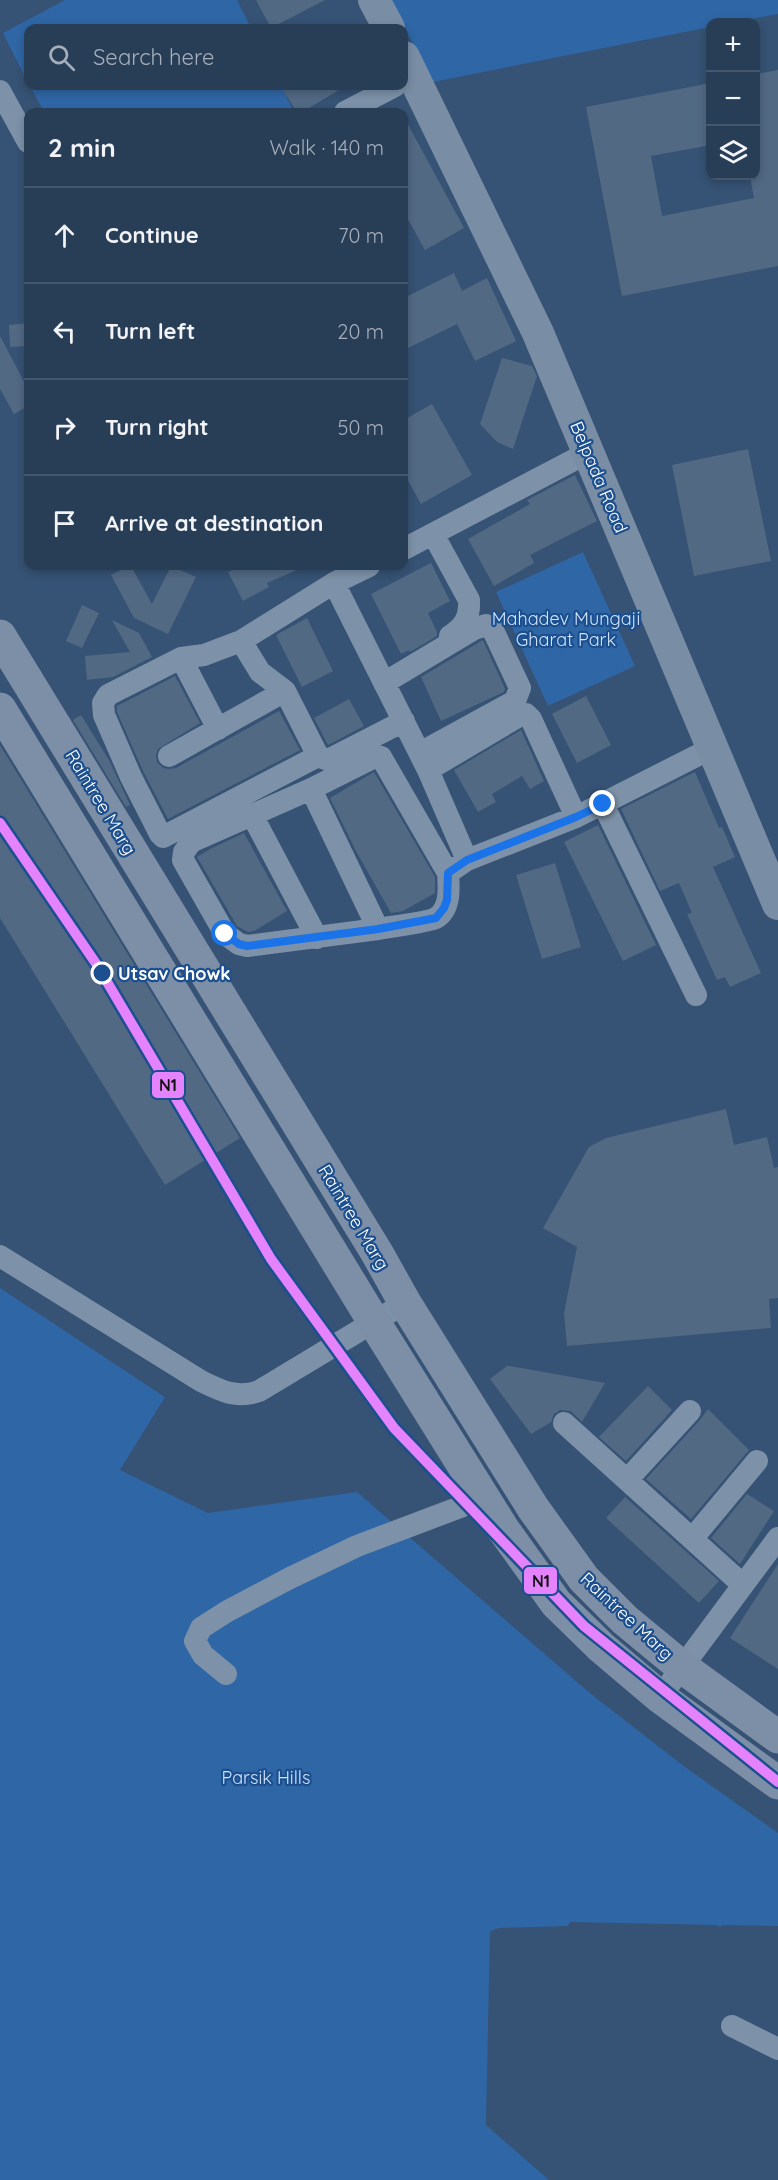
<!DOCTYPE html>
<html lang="en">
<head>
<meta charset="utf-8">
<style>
  :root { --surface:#283e57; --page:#30455d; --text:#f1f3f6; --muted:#a5aeba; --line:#44576d }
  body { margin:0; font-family:Quicksand,sans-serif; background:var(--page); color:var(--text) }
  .controls { position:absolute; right:18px; top:18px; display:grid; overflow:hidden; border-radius:12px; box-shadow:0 3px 9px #0003 }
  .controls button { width:54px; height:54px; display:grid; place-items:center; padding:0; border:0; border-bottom:2px solid var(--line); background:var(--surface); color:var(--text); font:30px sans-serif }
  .stop { position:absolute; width:18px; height:18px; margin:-14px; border:4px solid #1a73e8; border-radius:50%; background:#fff }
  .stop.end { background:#1a73e8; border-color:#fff; box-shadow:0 2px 6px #0008 }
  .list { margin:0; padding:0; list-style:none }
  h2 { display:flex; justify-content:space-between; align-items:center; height:78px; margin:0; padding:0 24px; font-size:26px }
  h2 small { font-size:20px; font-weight:400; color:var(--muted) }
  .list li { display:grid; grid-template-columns:39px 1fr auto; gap:18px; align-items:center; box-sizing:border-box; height:96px; padding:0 24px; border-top:2px solid var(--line) }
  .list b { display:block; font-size:22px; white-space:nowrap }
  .list em { font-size:20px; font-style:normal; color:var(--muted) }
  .icon { flex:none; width:33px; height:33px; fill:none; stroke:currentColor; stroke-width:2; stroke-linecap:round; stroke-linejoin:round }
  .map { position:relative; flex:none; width:778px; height:2180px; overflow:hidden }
  .search { position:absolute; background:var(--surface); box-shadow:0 3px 9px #0003; left:24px; top:24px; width:384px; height:66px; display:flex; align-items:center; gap:15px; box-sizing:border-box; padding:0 21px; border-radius:12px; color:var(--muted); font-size:22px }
  .panel { position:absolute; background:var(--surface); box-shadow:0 3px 9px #0003; left:24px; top:108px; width:384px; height:462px; border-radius:12px }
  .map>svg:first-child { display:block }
</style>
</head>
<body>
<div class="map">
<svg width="778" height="2180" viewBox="0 0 778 2180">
  <rect width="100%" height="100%" fill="#365274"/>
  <path fill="#2f66a5" d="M65,0H237L251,28H28V83L3,33Z
    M390,0H778V14L735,22H710V27L433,82Z
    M30,86H281L294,112H44Z
    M583,552L635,666L548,706L496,592Z
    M0,1288L165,1397L120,1470L208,1513L357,1492L591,1694L685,1767L778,1833V1926L722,1925L720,1927L716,1925L570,1922L568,1926L498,1928L490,1932L486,2125L549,2180H0Z"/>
  <path fill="#526984" d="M256,0H325L271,28Z
    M778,70V266L622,296L586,107L711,83V145L651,156L662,216L754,198L750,176H756V74Z
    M280,86H346L302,112H297Z
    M404,117L464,228L425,250L404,212Z
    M454,273L462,291L487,278L516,341L475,361L457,324L404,350V298Z
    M28,323V346L10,347L9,325Z
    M0,336L28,389V406L14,414L0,389Z
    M502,358L532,366L537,376L513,449L497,442L480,424Z
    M432,404L472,475L421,504L404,473V420Z
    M748,449L771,561L694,576L672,465Z
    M575,475L597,521L530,555L534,563L494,586L468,539L530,504L527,500Z
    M431,563L450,601L428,613L437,632V636L410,652L409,650L401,654L371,594Z
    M129,566H131L152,604L171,566L196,577L168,634L134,618L111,575Z
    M240,566H306L267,583L269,587L243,601L228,572Z
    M82,605L99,613L82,648L66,641Z
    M307,618L333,671L302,687L276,635Z
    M112,620L139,633L152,657L113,677L87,680L85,656L130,652Z
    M483,640L505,689L504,692L441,721L421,677Z
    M175,676L200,723L158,749L156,755L157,762L163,768L169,769L176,768L279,711L300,750L168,819L143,771L117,712V706Z
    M586,696L611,745L577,763L552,714Z
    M349,699L364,726L328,745L314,718Z
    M81,715L109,760L130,805L126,807L73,720Z
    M521,730L544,781L530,789L522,776L492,794L496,802L478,812L454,770Z
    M0,745L240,1138L165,1185L0,918Z
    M374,772L435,877V893L403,911L391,913L356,851L330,798Z
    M695,772L719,828L722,827L735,857L713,867L761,973L730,987L725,977L717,980L687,914L692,913L679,883L660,891L621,809Z
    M598,825L656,945L623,961L564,842Z
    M244,833L287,911L254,931L248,932L237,926L197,857L210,849Z
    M555,863L581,947L542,959L516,875Z
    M726,1109L734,1145L767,1137L774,1168L778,1167V1298L769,1299L771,1328L567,1346L564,1313L577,1247L543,1228L589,1147L606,1138Z
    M507,1366H510L605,1383L582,1422L571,1411L560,1410L554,1414L551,1422L531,1434L490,1379Z
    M648,1386L672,1410L626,1461L599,1437Z
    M708,1409L749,1450L691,1519L646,1479L700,1420Z
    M747,1494L774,1511L740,1564L711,1538Z
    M625,1497L719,1581L699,1603L606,1518Z
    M778,1564V1669L730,1638Z"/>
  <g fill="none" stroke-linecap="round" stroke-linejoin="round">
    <path stroke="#7d92a8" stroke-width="22" d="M0,91L28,142
      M345,112L395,86
      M433,534L469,600C470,618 464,627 450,636
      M404,549L589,452
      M334,583L428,770L467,860L576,817L712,748
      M241,641L260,672L285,691L318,756L328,760L404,721
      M181,658L218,729
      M384,683L474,629L486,625L492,628L520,688L515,701L420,753
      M169,756L285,691
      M318,756L163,837L160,834L131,777L104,715L103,703L108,695L181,658L204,655L241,641L334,583L369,566
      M428,770L519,716L526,714L531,719L576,817
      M311,789L191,842L184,852L183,860L225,934L239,944L247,946L378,929
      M603,804L696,995
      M252,815L317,938
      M448,873L381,757L377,756L311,789L378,929C389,927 429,922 436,918C451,909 449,887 448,873L467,860
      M0,1256L201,1381C221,1391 237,1399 259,1391L405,1303
      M564,1423L743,1585
      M627,1480L690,1411
      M692,1539L757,1461
      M226,1674L203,1655L195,1641L201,1628L226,1612L290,1578L357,1546L484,1498
      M660,1697L778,1538
      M732,2026L778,2049"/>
    <path stroke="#798da4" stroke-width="32" d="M374,0L389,28
      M404,57L538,333L778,904"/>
    <path stroke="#7d8ea7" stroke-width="33" d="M0,636L377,1253L405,1303L533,1508L584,1579L625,1620L682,1667L778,1737
      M0,709L374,1322L503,1529L556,1603L601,1647L660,1697L778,1783"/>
    <defs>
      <path id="metro-1" d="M0,823L97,965L271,1259L394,1428L584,1626L778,1782"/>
    </defs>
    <use href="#metro-1" stroke="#1b4f8f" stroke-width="15"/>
    <use href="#metro-1" stroke="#e483fb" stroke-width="10"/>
  </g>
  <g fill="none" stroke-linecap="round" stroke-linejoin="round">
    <path stroke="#1a73e8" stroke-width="8" d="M225,934L239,944L247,946L378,929L436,918L444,908L447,900L448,873L467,860L576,817L603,804"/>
  </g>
  <circle fill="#1b4f8f" stroke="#fff" stroke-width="3" cx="102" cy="973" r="10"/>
  <g text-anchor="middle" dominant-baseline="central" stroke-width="4.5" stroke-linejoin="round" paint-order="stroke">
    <g font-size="18" fill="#fff" stroke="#1b4f8f">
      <text transform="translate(599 477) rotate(67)">Belpada Road</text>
      <text transform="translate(101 802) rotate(59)">Raintree Marg</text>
      <text transform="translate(354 1217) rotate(59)">Raintree Marg</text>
      <text transform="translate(627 1616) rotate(43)">Raintree Marg</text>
    </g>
    <g font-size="18" fill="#cfe3fa" stroke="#1b4f8f">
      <text x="566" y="618">Mahadev Mungaji<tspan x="566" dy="21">Gharat Park</tspan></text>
      <text x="266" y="1777">Parsik Hills</text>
    </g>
    <g font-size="18" font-weight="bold" fill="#fff" stroke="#1b4f8f" text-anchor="start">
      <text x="118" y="973">Utsav Chowk</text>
    </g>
  </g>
  <g stroke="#1b4f8f" stroke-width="2">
    <rect x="151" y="1071" width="34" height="28" rx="6" fill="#e483fb"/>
    <rect x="523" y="1566" width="35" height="29" rx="6" fill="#e483fb"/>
  </g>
  <g font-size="16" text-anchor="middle" font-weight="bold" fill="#111">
    <text x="168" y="1091">N1</text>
    <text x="541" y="1587">N1</text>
  </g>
</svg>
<div class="controls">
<button>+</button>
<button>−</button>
<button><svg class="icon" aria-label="layers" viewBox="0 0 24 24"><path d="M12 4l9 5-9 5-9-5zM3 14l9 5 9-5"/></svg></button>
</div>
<div class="stop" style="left:225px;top:934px"></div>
<div class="stop end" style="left:603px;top:804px"></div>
<div class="search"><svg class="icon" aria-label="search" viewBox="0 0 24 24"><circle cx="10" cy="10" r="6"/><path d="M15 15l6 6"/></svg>Search here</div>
<section class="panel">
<h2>2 min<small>Walk · 140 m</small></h2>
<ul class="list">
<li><svg class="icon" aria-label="ahead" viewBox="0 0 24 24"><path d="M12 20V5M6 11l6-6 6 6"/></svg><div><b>Continue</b></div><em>70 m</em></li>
<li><svg class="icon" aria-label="left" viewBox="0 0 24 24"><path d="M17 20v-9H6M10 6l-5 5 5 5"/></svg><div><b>Turn left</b></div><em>20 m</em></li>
<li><svg class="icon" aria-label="right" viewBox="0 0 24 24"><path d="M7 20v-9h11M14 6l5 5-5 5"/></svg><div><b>Turn right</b></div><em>50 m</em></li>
<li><svg class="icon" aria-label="arrive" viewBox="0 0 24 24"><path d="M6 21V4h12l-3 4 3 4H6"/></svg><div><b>Arrive at destination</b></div></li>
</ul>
</section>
</div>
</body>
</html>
